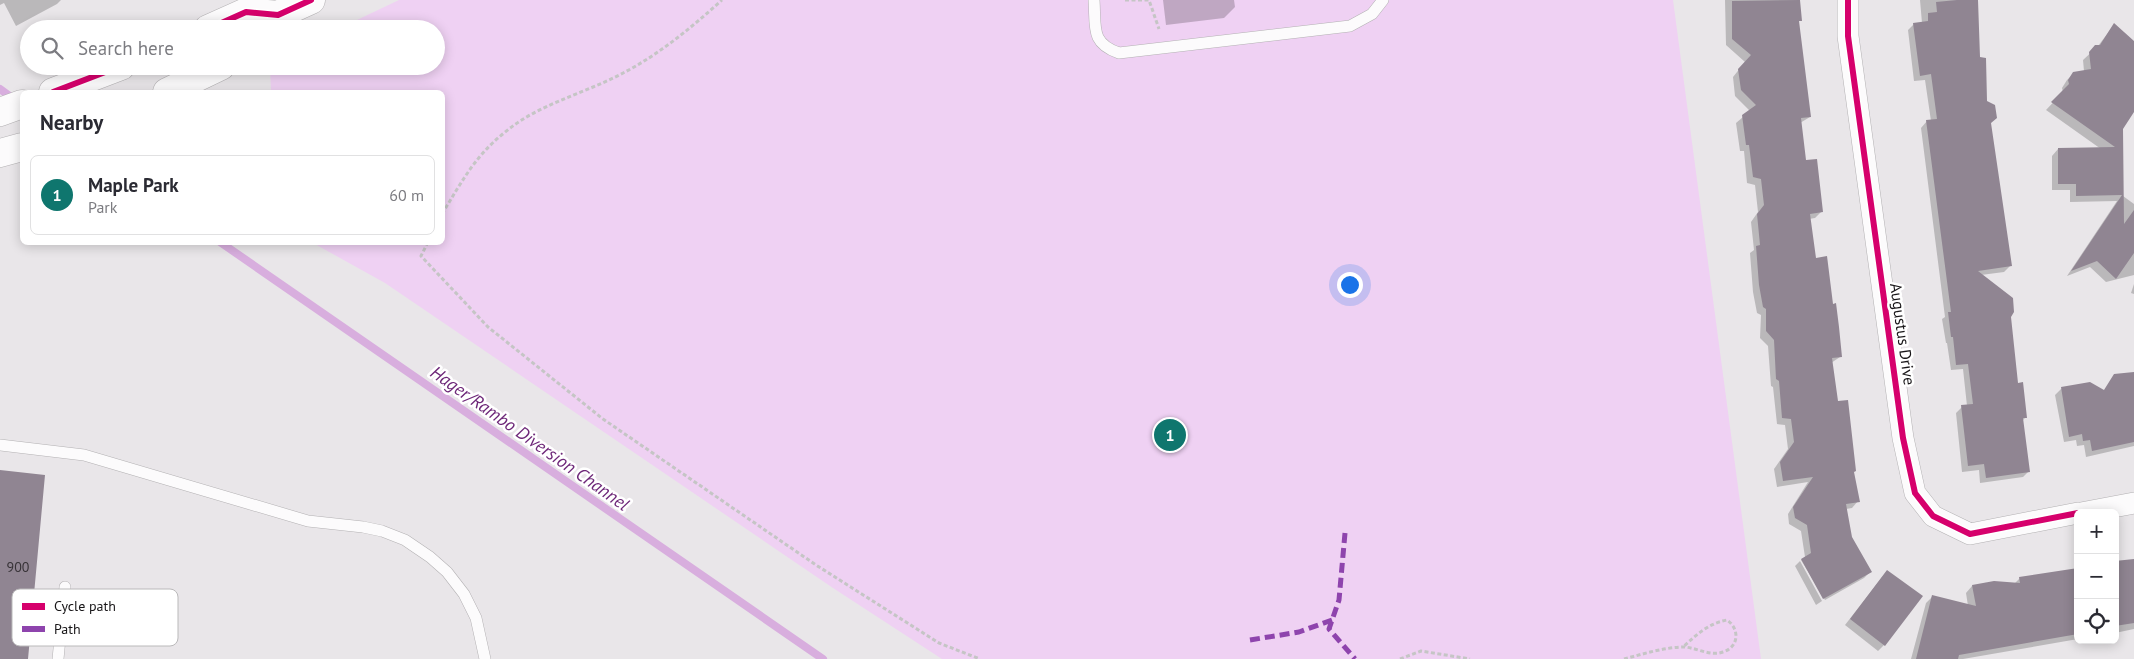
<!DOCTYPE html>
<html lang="en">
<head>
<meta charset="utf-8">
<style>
  :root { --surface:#fff; --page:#f2f2f3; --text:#2b2b33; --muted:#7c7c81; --line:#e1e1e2; --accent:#0f766e }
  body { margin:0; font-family:"PT Sans",sans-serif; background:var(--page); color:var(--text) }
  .controls { position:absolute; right:15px; bottom:15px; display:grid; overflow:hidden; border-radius:8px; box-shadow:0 2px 12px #0003 }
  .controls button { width:45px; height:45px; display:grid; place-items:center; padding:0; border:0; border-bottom:1px solid var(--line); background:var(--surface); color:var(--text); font:25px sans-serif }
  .you { position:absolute; left:1349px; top:284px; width:18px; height:18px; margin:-12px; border:4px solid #fff; border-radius:50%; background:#1a73e8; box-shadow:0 0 0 8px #1a73e833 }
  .badge { display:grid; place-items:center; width:32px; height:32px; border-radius:50%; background:var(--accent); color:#fff; font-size:16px; font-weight:700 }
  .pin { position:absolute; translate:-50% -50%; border:2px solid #fff; box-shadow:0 1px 5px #0006 }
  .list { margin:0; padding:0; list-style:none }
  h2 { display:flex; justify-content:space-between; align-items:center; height:65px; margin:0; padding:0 20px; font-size:21px }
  h2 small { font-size:16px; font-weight:400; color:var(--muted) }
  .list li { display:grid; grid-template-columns:32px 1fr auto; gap:15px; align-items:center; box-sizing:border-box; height:80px; margin:0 10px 10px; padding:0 10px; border:1px solid var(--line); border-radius:8px }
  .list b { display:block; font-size:19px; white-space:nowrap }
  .list p { margin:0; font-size:16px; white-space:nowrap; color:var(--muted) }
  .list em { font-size:16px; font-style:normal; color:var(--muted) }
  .icon { flex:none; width:28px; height:28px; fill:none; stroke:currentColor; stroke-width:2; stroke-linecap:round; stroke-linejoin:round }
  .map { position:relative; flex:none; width:2134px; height:659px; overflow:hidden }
  .search { position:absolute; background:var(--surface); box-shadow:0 2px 12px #0003; left:20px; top:20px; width:425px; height:55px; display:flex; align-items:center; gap:12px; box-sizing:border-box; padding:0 18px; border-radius:28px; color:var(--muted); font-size:19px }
  .panel { position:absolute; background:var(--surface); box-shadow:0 2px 12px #0003; left:20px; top:90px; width:425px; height:155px; border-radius:8px }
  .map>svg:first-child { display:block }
</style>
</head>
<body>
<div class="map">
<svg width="2134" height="659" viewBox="0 0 2134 659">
  <rect width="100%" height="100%" fill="#e9e6e9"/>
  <path fill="#efd1f3" d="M399,0H1673L1761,659H942L833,588L385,283L313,243L442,242V92H271L270,66H436V29H338Z"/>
  <path fill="#0003" d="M0,0H61L57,4L16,26L4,3L0,5Z
    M1163,0H1234L1235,7L1224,18L1166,25Z
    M1725,0H1800V20L1798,22L1810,117L1800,123L1805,162L1821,212L1815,218L1809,219L1815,259L1840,357L1831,363L1837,403L1858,501L1852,508L1846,509L1851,537L1870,572L1864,578L1825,600L1801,560L1805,557L1801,531L1789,524L1788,514L1808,482L1777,487L1774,469L1788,449L1785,425L1777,424L1773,387L1771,386L1768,346L1760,338L1761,315L1757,313L1753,292L1750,253L1754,250L1751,222L1758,212L1755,185L1747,183L1744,151H1740L1736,123L1750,111L1735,96L1733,77L1745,62L1726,45Z
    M1920,0H1974L1979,58L2010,266L2004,272L1981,275L2010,317L2017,384L2026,417L2022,421L2029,471L2023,477L1980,483L1979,470L1962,472L1956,413L1962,407L1967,406L1963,369L1951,370L1947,343H1946L1942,319L1945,317L1921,128L1927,121H1931L1925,80L1914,81L1908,30L1914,24L1922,23Z
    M2114,25L2134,43V110L2122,128L2123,196L2134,204V275L2106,282L2090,267L2067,276L2117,201L2070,202V190H2052V156L2058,149H2101L2046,110L2063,92L2062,88L2067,80L2074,73L2084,71L2083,60L2098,46Z
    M2134,284V294L2131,293Z
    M2134,373V446L2086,457L2084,445L2077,446L2076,440L2064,442L2055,395L2061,389L2090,384L2101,396L2114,375Z
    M1800,561L1822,601L1816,605L1795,566Z
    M2134,561V629L2115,633V563Z
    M2078,569V639L1963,659H1911L1926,603L1932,597L1968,606L1966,593L1972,586L2014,584L2020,578Z
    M1887,571L1884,645L1878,651L1845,625Z"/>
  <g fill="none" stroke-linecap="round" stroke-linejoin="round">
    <path stroke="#d8aede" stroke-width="8" d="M0,89L15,100
      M220,242L823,659"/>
  </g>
  <path fill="#908592" d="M1800,0L1802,21H1799L1811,117L1801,118L1806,160L1817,159L1823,212L1810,214L1816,258L1827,256L1833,304L1836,303L1839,327L1842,357L1832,358L1838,401L1848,400L1856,471L1854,472L1860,502L1846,504L1852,537L1872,572L1823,599L1801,559L1811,553L1807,525L1795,518L1793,507L1813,477L1783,481L1780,462L1794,442L1791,419L1782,418L1779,381L1776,379L1774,340L1766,331V309L1763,307L1759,285L1756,246L1760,245L1757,214L1764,205L1761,179L1753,177L1749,145H1746L1742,115L1756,105L1741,90L1738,69L1751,55L1732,39V1Z
    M1957,0H1978L1980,57L1986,58L1987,101L1995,105L1997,118L1991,123L2012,266L1978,271L2013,298L2014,312L2011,317L2018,383L2023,382L2027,418H2023L2030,472L1986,478L1984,464L1968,466L1961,405L1973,404L1968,364L1956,365L1953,337H1951L1948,312H1951L1926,120L1937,119L1931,74L1920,76L1913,23L1928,21V13L1937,12L1936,2Z
    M2114,23L2134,41V112L2123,129L2124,224L2134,210V253L2116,279L2097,261L2071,271L2122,195L2076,196V184H2058V148L2115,147L2051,102L2069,84L2068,80L2073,72L2091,69L2089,52L2095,45H2100Z
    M2134,372V442L2092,451L2090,440L2083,441L2082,434L2069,437L2061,387L2090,382L2104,390L2114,374Z
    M0,470L45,475L28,659H0Z
    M2134,559V623L2115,626V561Z
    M2078,568V634L1959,655L1958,659H1916L1932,595L1976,606L1972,585L1994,581L2020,583L2019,577Z
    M1887,570L1923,596L1885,646L1850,619Z"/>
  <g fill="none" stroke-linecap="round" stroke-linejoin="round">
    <defs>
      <path id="service" d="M1094,0C1096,27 1090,43 1119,53L1350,26L1372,14L1383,0
        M0,445L84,455L308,521L363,527L382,531L405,540L430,557L447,572L464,594L476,618L485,659
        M58,659L65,587"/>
      <path id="minor" d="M1848,0V36L1903,438L1915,493L1933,516L1970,534L2078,513
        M2081,513L2134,503"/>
      <path id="secondary" d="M208,29L246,12L278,15L311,0
        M53,92L121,66
        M167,92L221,66
        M0,112L22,104
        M0,153L22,147"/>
    </defs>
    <use href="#service" stroke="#b3b1b3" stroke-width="12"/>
    <use href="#minor" stroke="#b3b1b3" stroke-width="22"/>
    <use href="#secondary" stroke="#b3b1b3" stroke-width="29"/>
    <path stroke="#c5c5c5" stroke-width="3" stroke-dasharray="4 2.5" stroke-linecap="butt" d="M1125,0H1149L1159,29
      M442,214C461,183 475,156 504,133C539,103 585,94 625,72C661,53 692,27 722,0
      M428,242L421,256L488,327L603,419L816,565L939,643L980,659
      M1400,659L1421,651L1470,659
      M1624,659C1643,654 1662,648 1681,647C1694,646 1709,657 1723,652C1739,647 1740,629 1727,620C1709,623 1696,635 1683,647"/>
    <use href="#service" stroke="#fcfbfc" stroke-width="11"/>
    <use href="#minor" stroke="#fcfbfc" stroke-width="21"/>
    <use href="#secondary" stroke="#fcfbfc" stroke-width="28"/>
    <path stroke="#8e44ad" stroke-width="5" stroke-dasharray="10 5" stroke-linecap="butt" d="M1345,533L1339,600L1329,629L1355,659
      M1250,640L1299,632L1332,620"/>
    <defs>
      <path id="cycleway" d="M1848,0V36L1903,438L1915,493L1933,516L1970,534L2078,513
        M208,29L246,12L278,15L311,0
        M53,92L121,66"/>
    </defs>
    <use href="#cycleway" stroke="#fff" stroke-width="9"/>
    <use href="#cycleway" stroke="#d6006c" stroke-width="6"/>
  </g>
  <g text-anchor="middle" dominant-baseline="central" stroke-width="5" stroke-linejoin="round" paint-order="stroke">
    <g font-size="14" fill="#363236">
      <text x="18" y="567">900</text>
    </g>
    <g font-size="16" fill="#181618" stroke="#fff">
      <text transform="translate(1903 334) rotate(82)">Augustus Drive</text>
    </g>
    <g font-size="18" font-style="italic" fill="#6e2879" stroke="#fff">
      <text transform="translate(530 438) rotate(35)">Hager/Rambo Diversion Channel</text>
    </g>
  </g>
  <rect x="12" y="589" width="166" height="57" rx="8" fill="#fff" stroke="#bab9ba" stroke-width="1"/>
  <rect x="22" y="603" width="23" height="7" fill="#d6006c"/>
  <rect x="22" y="626" width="23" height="6" fill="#8e44ad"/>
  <g font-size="14" fill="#181618">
    <text x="54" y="611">Cycle path</text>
    <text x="54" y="634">Path</text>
  </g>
</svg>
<div class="controls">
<button>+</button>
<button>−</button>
<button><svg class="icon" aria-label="locate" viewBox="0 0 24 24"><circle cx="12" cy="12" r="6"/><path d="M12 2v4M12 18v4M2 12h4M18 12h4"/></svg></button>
</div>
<div class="you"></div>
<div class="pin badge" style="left:1170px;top:435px">1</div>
<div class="search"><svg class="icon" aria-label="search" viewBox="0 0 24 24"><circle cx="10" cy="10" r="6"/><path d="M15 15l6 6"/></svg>Search here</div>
<section class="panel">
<h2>Nearby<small></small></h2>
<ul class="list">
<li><span class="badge">1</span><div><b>Maple Park</b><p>Park</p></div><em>60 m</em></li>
</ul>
</section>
</div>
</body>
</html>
